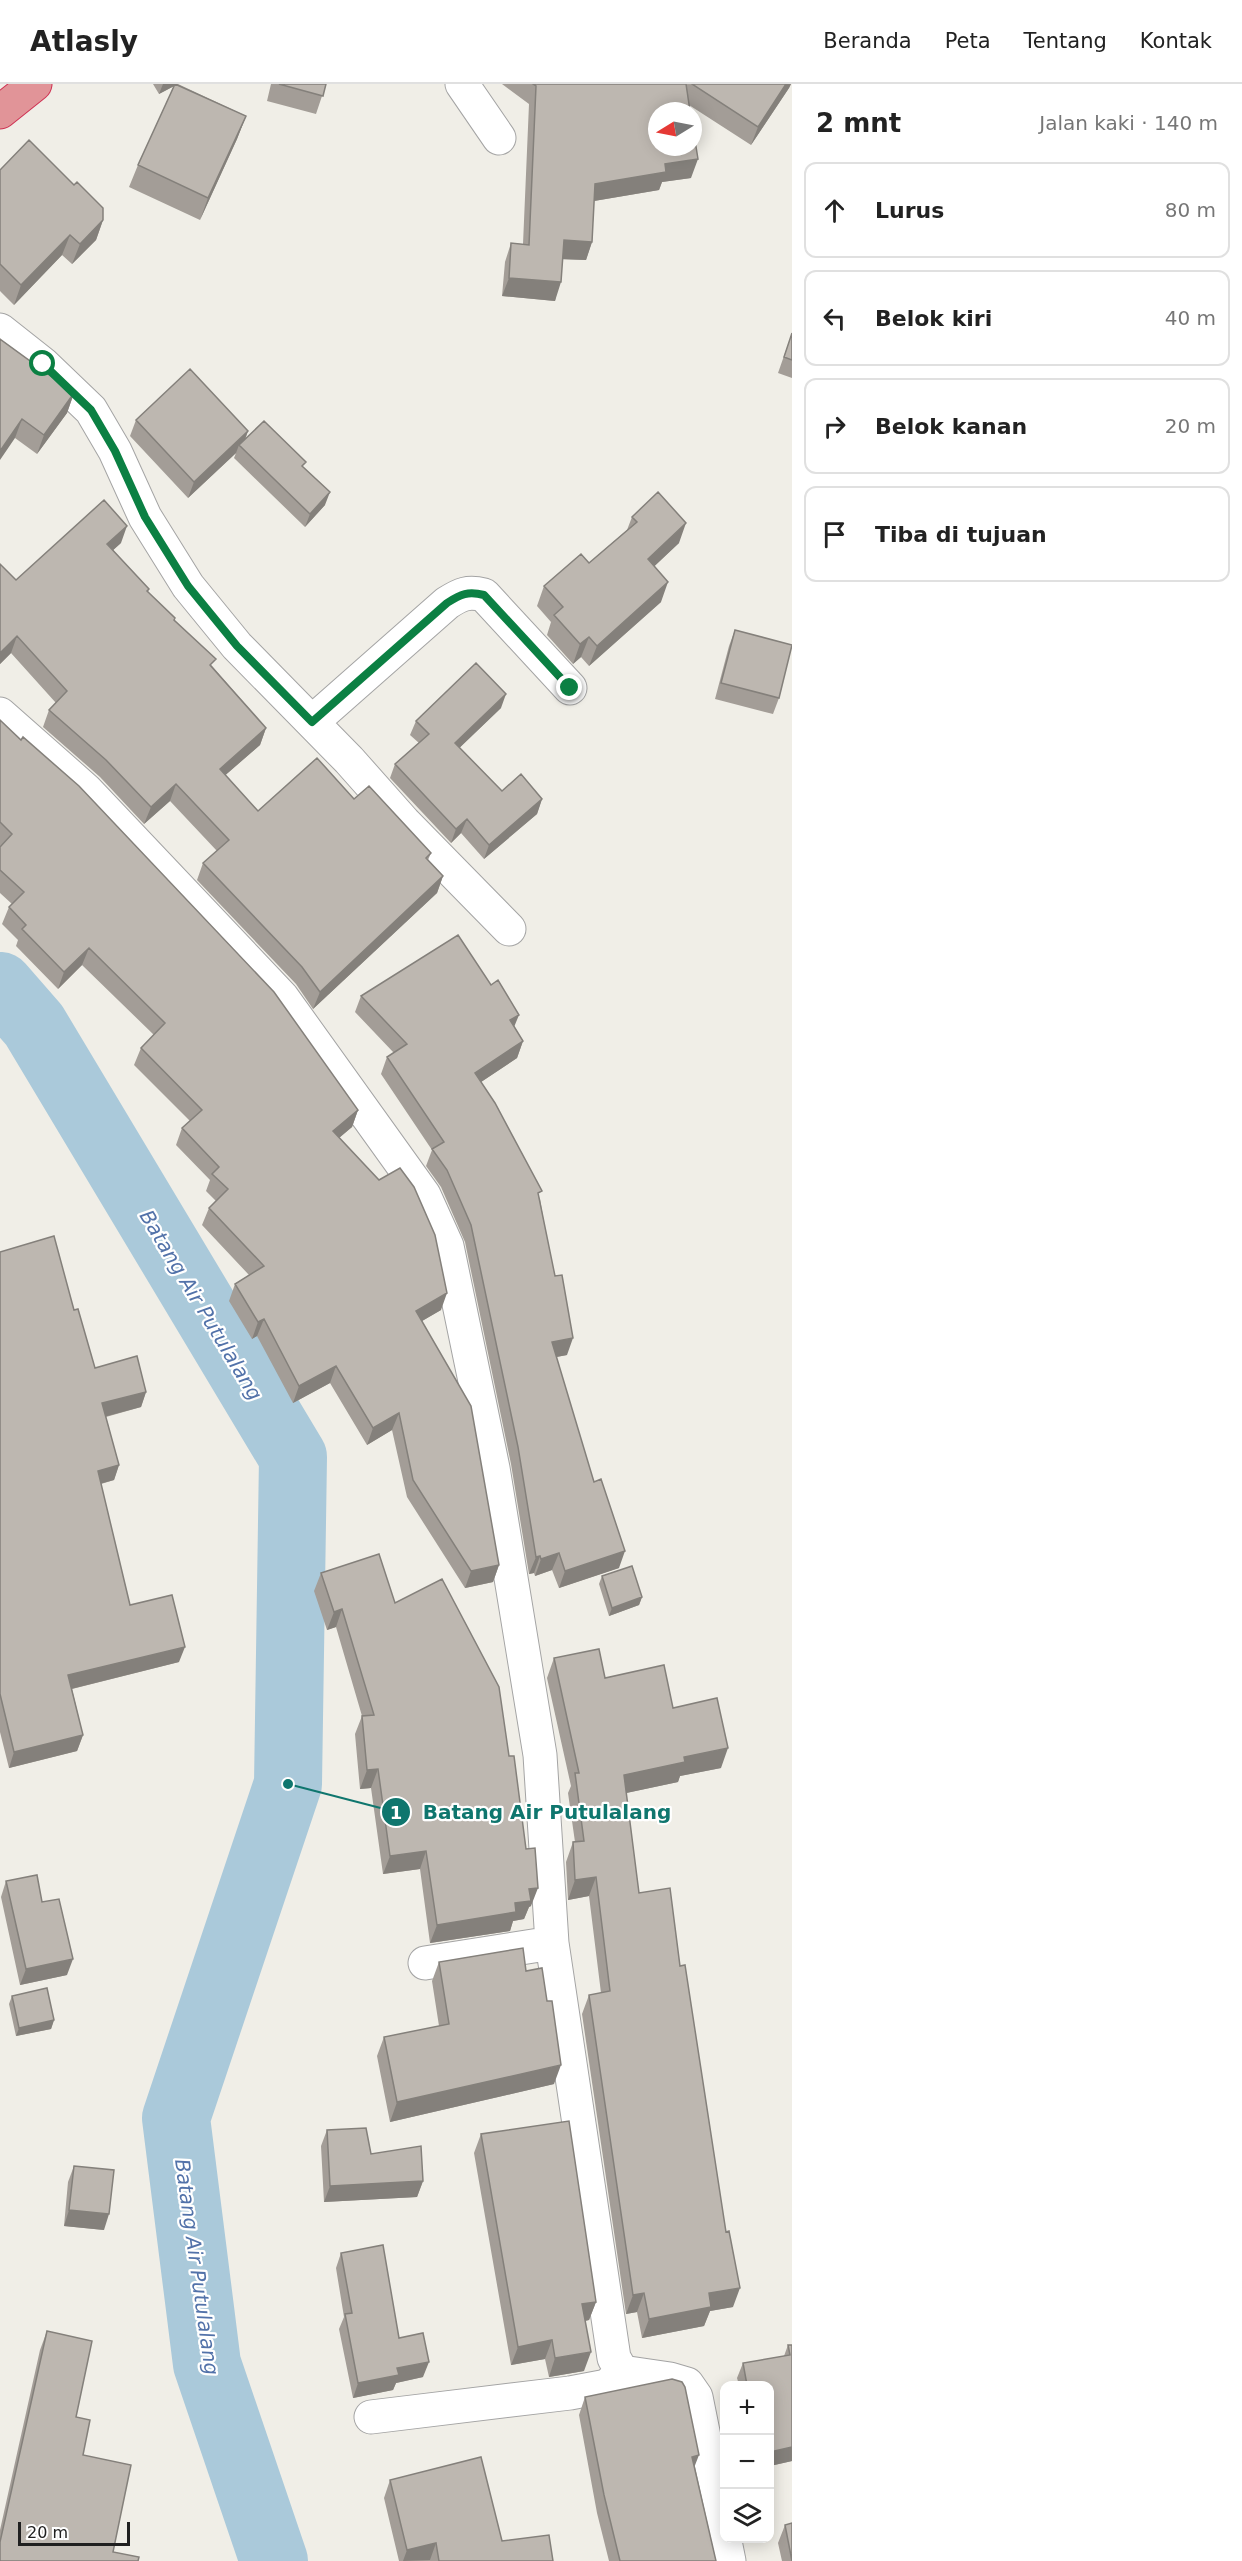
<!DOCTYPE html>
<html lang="id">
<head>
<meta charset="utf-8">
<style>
  :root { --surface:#fff; --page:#f2f2f2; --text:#222; --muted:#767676; --line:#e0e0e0 }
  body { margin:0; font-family:"DejaVu Sans",sans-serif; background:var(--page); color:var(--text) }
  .controls { position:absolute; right:18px; bottom:18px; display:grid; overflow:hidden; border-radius:12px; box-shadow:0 3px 15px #0003 }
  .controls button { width:54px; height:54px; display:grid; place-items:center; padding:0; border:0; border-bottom:2px solid var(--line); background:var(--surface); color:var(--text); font:30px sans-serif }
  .compass { position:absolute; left:648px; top:18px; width:54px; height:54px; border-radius:50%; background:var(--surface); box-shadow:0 3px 15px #0003; rotate:260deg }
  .scale { position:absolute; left:18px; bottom:15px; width:112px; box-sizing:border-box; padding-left:6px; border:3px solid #202020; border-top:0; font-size:16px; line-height:21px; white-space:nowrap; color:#202020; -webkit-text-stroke:4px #fff; paint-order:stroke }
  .stop { position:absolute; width:18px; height:18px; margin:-14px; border:4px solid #0b8043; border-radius:50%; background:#fff }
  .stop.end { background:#0b8043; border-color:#fff; box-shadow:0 2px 6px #0008 }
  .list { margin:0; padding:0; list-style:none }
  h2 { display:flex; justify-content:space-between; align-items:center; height:78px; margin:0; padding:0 24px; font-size:26px }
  h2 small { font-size:20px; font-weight:400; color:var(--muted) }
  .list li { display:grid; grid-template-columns:39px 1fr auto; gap:18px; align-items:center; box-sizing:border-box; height:96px; margin:0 12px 12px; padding:0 12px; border:2px solid var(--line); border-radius:12px }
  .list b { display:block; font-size:22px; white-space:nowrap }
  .list em { font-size:20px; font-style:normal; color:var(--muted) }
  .icon { flex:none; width:33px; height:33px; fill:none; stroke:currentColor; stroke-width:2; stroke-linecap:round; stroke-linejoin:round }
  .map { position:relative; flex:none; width:792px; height:2477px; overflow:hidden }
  header { display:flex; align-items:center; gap:36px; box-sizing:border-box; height:84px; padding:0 30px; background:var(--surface); border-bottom:2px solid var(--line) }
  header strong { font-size:28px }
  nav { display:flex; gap:33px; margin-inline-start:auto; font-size:21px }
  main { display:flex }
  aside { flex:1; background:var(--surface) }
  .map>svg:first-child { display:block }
</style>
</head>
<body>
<header>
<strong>Atlasly</strong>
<nav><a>Beranda</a><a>Peta</a><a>Tentang</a><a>Kontak</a></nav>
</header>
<main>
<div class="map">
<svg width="792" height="2477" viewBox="0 0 792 2477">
  <rect width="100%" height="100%" fill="#f0eee7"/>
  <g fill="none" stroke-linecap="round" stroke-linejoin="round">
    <path stroke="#aac9da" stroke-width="68" d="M0,902L34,941L293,1373L288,1700L176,2034L207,2280L274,2477"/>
    <defs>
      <path id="minor" d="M462,0L499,54
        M0,246L43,280L91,326L115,367L145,433L188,502L237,562L349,676L404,738L509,845
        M0,630L86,706L282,913L424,1111L447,1162L493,1384L540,1671L552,1859L614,2274L622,2288L670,2295L687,2300L696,2313L729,2477
        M312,638L447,519C461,510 468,507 484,511L570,604
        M425,1879L552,1859
        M371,2333L570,2309L607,2302L622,2288"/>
      <path id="highway" d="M0,28L35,0"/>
    </defs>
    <use href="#minor" stroke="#a4a4a4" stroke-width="35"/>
    <use href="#highway" stroke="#cf3253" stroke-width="35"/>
    <use href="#minor" stroke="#fff" stroke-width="33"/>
    <use href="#highway" stroke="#e19498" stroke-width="33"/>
  </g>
  <path fill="#a39d97" d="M153,0H178L246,32L237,55L200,136L129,103L138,81L174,2L159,10Z
    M271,0H326L316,30L267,17Z
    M502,0H791L789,4L751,61L689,21L691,94L662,98L659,106L594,117L592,158L586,176L563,175L555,217L502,212L505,178L511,159L523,160L529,20Z
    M0,86L103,136L96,156L72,180L62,171L14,221L0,207Z
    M792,249V294L778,289Z
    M0,255L74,309L67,329L37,370L15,354Z
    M136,336L248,347L245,356L304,384L325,421L305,443L234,374L236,369L188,414L130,352Z
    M632,433L679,459L654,482L661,518L589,582L581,573L573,580L547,551L551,538L537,522L544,502L589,479L627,446Z
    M121,459L113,466L149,505L148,508L175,534L174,537L213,583L266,644L260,661L225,691L258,727L354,715L431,769L428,776L443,792L437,809L313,925L296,900L197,796L203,779L217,767L170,717L144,740L100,693L43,643L49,626L56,619L11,569L0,580V480L16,496Z
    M735,546L779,614L773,630L715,615L729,562Z
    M501,624L459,664L502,707L542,715L537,730L484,775L461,749L451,759L390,694L395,680L419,659L410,651L416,637Z
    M0,636L358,1026L352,1043L339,1054L441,1226L422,1237L499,1481L493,1498L465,1504L407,1413L392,1346L367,1361L330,1299L293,1319L257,1252L252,1255L229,1217L235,1200L249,1191L202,1141L209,1124L216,1117L206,1107L210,1096L176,1061L182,1044L190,1037L134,981L141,964L154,951L82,881L58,905L16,862L18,856L2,840L9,823L12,820L0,809Z
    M361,912L514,942L523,957L517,974L481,998L540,1115L567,1271L556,1273L619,1484L559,1504L552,1486L535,1492L534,1489L529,1490L511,1380L465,1158L441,1103L426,1082L432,1066L381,990L387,973L394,969L355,928Z
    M0,1168L74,1226L95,1284L146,1308L141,1323L106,1333L119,1381L114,1396L101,1400L130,1521L179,1578L72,1605L83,1651L77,1667L9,1684L0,1648Z
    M321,1489L395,1519L531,1822L529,1823L524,1835L513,1837L510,1847L430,1859L420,1785L383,1790L371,1704L360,1705L355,1650L362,1632L336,1543L327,1546L314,1507Z
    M602,1492L642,1513L639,1521L609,1532L599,1500Z
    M554,1574L605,1594L673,1624L721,1684L680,1692L678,1698L626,1709L639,1809L680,1882L733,2223L710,2227L704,2242L642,2254L637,2228L626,2230L582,1930L589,1911L601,1909L589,1812L568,1816L566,1778L573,1758H575L568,1709L571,1702L547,1594Z
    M6,1797L67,1891L20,1901L1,1813Z
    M439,1878L526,1887L554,2000L390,2038L377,1972L384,1953L439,1942L432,1897Z
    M12,1912L54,1936L51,1945L16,1952L9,1920Z
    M327,2046L423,2097L417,2113L324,2118L321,2062Z
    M481,2050L596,2218L589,2236L585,2237L584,2287L549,2293L545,2275L511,2281L474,2069Z
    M74,2082L104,2146L64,2142L68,2098Z
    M341,2169L399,2254L423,2293L396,2299L393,2306L353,2314L339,2245L344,2233L336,2184Z
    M47,2247L76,2333L83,2371L113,2468L0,2477V2446L40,2266Z
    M788,2261H792V2377L770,2382V2301H739L737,2294L743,2279L784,2272Z
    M585,2313L695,2383L716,2477H609L597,2429L579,2331Z
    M724,2321V2360L720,2335Z
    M390,2396L502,2457L553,2477H399L384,2414Z
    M785,2441L792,2477H782L778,2459Z"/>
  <path fill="#84807b" d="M163,0H178L159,10Z
    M786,0H791L789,4L751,61L758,43Z
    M246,32L237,55L200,136L208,114Z
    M698,75L691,94L662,98L659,106L588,118L595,100L665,80Z
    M103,136L96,156L72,180L80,160Z
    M70,151L62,171L14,221L21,201Z
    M564,156L592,158L586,176L557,175Z
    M509,194L561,198L555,217L502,212Z
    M74,309L67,329L37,370L44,351Z
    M22,335L15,354L0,376V367Z
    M248,347L242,363L239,361L236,369L188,414L194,398Z
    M330,408L325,421L305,443L310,430Z
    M686,439L679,459L641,495L648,475Z
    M127,442L121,459L101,477L107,460Z
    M668,498L661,518L589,582L597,562Z
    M17,552L11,569L0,580V569Z
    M589,553L581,573L573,580L580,560Z
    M506,610L501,624L450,673L455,659Z
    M266,644L260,661L213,702L220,685Z
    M176,700L170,717L144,740L151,723Z
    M542,715L537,730L484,775L489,761Z
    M467,735L461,749L451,759L456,745Z
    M443,792L437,809L313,925L320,908Z
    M89,864L82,881L58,905L64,888Z
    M519,931L512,948L510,936Z
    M523,957L517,974L469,1006L475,989Z
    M358,1026L352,1043L327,1064L333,1047Z
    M447,1209L441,1226L410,1244L416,1227Z
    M264,1235L257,1252L252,1255L258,1238Z
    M573,1254L567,1271L546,1275L552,1258Z
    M336,1282L330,1299L293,1319L299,1302Z
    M146,1308L141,1323L96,1335L102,1319Z
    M399,1329L392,1346L367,1361L373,1344Z
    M119,1381L114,1396L92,1402L98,1387Z
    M625,1467L619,1484L559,1504L565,1487Z
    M559,1469L552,1486L535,1492L541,1475Z
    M540,1472L534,1489L529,1490L536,1473Z
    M499,1481L493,1498L465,1504L471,1487Z
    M642,1513L639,1521L609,1532L612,1524Z
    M342,1525L336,1543L327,1546L334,1528Z
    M185,1563L179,1578L63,1607L68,1591Z
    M83,1651L77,1667L9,1684L14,1668Z
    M728,1664L721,1684L680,1692L678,1698L617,1711L624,1691L684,1673Z
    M378,1685L371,1704L360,1705L367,1686Z
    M426,1767L420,1785L383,1790L390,1772Z
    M596,1793L589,1812L568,1816L575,1796Z
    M538,1804L531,1822L529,1823L524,1835L513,1837L510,1847L430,1859L437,1841L515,1819L529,1805Z
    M73,1875L67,1891L20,1901L26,1885Z
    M54,1936L51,1945L16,1952L19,1944Z
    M561,1981L554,2000L390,2038L397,2018Z
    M423,2097L417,2113L324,2118L330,2102Z
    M69,2126L109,2130L104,2146L64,2142Z
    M740,2204L733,2223L710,2227L704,2242L642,2254L649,2235L709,2209Z
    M644,2209L637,2228L626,2230L633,2211Z
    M596,2218L589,2236L575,2239L582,2220Z
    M552,2256L545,2275L511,2281L518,2263Z
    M591,2268L584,2287L549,2293L555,2274Z
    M429,2278L423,2293L396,2299L393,2306L353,2314L358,2299L397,2284Z
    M792,2363V2377L770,2382V2368Z
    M699,2371L692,2389V2373Z
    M436,2459L430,2476L403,2477L407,2466Z"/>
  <path fill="#bdb7b0" stroke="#84807b" stroke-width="1.5" d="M175,0L246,32L208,114L138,81Z
    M279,0H326L323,12Z
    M533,0H686L690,27H657V63H693V44L698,75L665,80L666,88L595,100L592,158L564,156L561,198L509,194L511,159L529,161L536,2Z
    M692,0H786L758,43Z
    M29,56L74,101L77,98L103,124V136L80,160L70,151L21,201L0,180V86Z
    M792,249V276L784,273Z
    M0,255L74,309L44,351L22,335L0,367Z
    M190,285L248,347L194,398L136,336Z
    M264,337L306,378L302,382L330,408L310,430L239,361Z
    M658,408L686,439L648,475L668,498L597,562L589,553L580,560L554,531L563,523L544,502L581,470L589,479L637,438L632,433Z
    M104,416L127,442L107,460L149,505L147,507L175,534L174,536L216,575L210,581L266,644L220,685L258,727L317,674L354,715L369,702L431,769L426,774L443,792L320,908L302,883L203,779L229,756L176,700L151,723L106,676L49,626L67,607L17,552L0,569V480L16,496Z
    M735,546L792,561L779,614L721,599Z
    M476,579L506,610L455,659L502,707L521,690L542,715L489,761L467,735L456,745L395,680L429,650L416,637Z
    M0,636L21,656L23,653L79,702L274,908L358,1026L333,1047L379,1096L400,1084L414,1103L435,1151L447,1209L416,1227L471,1322L499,1481L471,1487L413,1396L399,1329L373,1344L336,1282L299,1302L264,1235L258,1238L235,1200L264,1182L209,1124L228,1105L212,1090L219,1083L182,1044L202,1026L141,964L165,939L89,864L64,888L22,845L26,841L9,823L24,808L0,786V763L12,750L0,738Z
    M458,851L491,901L498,896L519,931L510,936L523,957L475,989L495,1019L542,1107L538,1109L555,1192L562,1191L573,1254L552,1258L594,1398L601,1395L625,1467L565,1487L559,1469L541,1475L540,1472L536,1473L518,1363L471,1141L447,1086L432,1065L444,1058L387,973L407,960L361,912Z
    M54,1152L74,1226L78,1225L95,1284L137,1272L146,1308L102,1319L119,1381L98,1387L130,1521L172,1511L185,1563L68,1591L83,1651L14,1668L0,1610V1168Z
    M379,1470L395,1519L442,1495L499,1603L509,1672H514L526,1765L535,1764L538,1804L529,1805L531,1817L515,1819L516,1828L437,1841L426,1767L390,1772L378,1685L367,1686L362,1632L374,1631L342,1525L334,1528L321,1489Z
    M632,1482L642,1513L612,1524L602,1492Z
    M599,1565L605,1594L664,1581L673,1624L717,1614L728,1664L684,1673L685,1678L624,1691L639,1809L670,1804L680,1882L685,1881L726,2148L729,2147L740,2204L709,2209L711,2223L649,2235L644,2209L633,2211L589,1911L610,1907L596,1793L575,1796L573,1758L584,1757L575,1689H579L554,1574Z
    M37,1791L42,1818L59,1815L73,1875L26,1885L6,1797Z
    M523,1864L526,1887L542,1884L547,1917H552L561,1981L397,2018L384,1953L449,1940L439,1878Z
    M47,1904L54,1936L19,1944L12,1912Z
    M569,2037L596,2218L582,2220L591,2268L555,2274L552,2256L518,2263L481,2050Z
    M366,2044L371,2070L421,2062L423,2097L330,2102L327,2046Z
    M74,2082L114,2086L109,2130L69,2126Z
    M383,2161L399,2254L423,2249L429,2278L397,2284L399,2291L358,2299L345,2230L352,2229L341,2169Z
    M47,2247L92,2257L76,2333L90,2336L83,2371L131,2381L113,2468L139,2473L138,2477H0V2458Z
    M788,2261H792V2363L770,2368V2301H747L743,2279L790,2271Z
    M672,2295L682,2298L685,2303L699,2371L692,2373L716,2477H620L604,2411L585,2313Z
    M481,2373L502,2457L549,2451L553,2477H439L436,2459L407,2466L390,2396Z
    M792,2439V2477L785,2441Z"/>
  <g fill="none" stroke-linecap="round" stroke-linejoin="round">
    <path stroke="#0b8043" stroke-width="8" d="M43,280L91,326L115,367L145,433L188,502L237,562L312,638L447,519C461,510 468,507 484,511L570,604"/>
  </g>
  <g text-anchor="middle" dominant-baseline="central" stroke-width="4.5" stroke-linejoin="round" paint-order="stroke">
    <g font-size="20" font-style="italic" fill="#5272a9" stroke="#fff">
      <text transform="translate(201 1221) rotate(59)">Batang Air Putulalang</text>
      <text transform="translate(197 2183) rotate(82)">Batang Air Putulalang</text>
    </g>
  </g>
  <path fill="none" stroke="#0f766e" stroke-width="2" d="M288 1700L396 1728"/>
  <g fill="#0f766e" stroke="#fff" stroke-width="2">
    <circle cx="288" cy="1700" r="6"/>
    <circle cx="396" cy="1728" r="15"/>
  </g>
  <g font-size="18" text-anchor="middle" font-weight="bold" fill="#fff">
    <text x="396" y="1735">1</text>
  </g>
  <g font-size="20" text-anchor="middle" font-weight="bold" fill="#0f766e" stroke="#fff" stroke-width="4.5" stroke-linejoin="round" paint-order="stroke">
    <text x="547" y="1735">Batang Air Putulalang</text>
  </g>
</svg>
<div class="controls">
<button>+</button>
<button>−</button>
<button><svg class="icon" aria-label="layers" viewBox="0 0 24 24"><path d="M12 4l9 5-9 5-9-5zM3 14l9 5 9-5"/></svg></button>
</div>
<svg class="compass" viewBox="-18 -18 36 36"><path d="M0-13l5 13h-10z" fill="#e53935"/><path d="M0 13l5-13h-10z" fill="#767676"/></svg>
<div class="scale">20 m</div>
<div class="stop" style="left:43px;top:280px"></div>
<div class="stop end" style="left:570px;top:604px"></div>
</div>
<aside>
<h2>2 mnt<small>Jalan kaki · 140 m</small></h2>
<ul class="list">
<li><svg class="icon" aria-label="ahead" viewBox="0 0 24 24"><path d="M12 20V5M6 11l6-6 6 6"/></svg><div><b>Lurus</b></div><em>80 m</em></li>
<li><svg class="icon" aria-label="left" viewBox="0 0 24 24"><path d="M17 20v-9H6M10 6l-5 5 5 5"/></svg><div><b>Belok kiri</b></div><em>40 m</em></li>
<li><svg class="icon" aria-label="right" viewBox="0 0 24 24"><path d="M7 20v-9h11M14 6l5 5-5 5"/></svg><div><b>Belok kanan</b></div><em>20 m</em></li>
<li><svg class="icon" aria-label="arrive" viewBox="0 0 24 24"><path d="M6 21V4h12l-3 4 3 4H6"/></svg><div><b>Tiba di tujuan</b></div></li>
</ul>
</aside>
</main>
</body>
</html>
